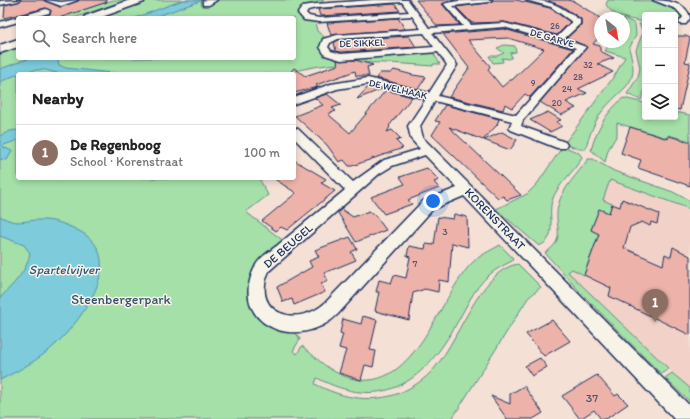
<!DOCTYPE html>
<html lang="en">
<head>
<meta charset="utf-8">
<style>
  :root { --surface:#fff; --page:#f2f2f2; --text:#222; --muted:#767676; --line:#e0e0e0; --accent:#2563eb }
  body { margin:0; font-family:Itim,sans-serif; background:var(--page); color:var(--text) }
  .controls { position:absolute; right:12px; top:12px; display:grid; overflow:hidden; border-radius:4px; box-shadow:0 2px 6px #0003 }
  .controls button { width:36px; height:36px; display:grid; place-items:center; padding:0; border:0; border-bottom:1px solid var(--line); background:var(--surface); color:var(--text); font:20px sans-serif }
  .compass { position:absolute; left:594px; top:12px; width:36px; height:36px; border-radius:50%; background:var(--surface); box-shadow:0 2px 6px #0003; rotate:149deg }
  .you { position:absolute; left:433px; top:201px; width:14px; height:14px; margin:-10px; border:3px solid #fff; border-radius:50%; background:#1a73e8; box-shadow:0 0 0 6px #1a73e833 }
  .badge { display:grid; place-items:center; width:26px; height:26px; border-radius:50%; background:var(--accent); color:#fff; font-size:13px; font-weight:700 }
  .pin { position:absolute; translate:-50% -33px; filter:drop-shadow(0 1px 2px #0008) }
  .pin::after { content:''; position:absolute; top:21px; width:14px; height:12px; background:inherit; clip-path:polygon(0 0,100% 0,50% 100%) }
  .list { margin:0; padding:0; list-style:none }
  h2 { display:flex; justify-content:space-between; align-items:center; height:52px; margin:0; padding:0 16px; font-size:17px }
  h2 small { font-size:13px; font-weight:400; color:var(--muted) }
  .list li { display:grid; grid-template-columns:26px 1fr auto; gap:12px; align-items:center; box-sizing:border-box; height:56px; padding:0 16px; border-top:1px solid var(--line) }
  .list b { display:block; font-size:15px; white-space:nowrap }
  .list p { margin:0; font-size:13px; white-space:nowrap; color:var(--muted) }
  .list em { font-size:13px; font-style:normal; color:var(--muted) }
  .icon { flex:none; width:22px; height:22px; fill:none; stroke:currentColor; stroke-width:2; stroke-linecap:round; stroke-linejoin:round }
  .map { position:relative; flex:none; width:690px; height:419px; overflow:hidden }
  .search { position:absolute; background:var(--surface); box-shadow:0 2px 6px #0003; left:16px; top:16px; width:280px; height:44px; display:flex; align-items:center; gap:10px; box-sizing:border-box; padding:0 14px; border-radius:4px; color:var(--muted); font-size:15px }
  .panel { position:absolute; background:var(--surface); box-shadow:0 2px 6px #0003; left:16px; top:72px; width:280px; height:108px; border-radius:4px }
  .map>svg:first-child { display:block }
</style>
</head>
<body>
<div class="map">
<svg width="690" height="419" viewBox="0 0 690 419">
  <rect width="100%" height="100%" fill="#f4e0d5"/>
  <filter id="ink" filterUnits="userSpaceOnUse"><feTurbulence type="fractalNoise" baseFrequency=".025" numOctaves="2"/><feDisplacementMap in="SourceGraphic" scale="8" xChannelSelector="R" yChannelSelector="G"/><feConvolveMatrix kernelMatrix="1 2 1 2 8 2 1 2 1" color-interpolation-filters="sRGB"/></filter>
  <g filter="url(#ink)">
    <path fill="#f2d2c8" d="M610,180L690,209V388L686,386L568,272L572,269L584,275L597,239L600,240L591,230Z"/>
    <path fill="#a4e0a7" stroke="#608882" d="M113,0H126L74,18H61L63,17L48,11L56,8L70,14Z
      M145,0H324L322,1L324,4L301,10L315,21L313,22H315L317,31L327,39L321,45C321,51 324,53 329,56L432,51L440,64H433V66C382,62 334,59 284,74H18V178H259L268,195L246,212L285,242L254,267L256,269C245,289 247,316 271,326C278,329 287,330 295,332L300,339L293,351L297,354L302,346C313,355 326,368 339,374C410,406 434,306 470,265C478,256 490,251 500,245L513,258L512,261C504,265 496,269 489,275C473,289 465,310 454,328C421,385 380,411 317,378L315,384C340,397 366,403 394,395C408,390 420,383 430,373C458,346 478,270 518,264L541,287L528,298L452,419H0V51L18,45V58H294V18H94Z
      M608,0L659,1L676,8L682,19L680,21L681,22L675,23V15H645V22C633,20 611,17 606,4Z
      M624,18L635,24L636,35L629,49C641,85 624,85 604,109C594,121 590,135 585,149H579L564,144L615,75L625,57L605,51L610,42H624Z
      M639,24H645V89L641,100L627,94L638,77L640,68L636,50L643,32Z
      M504,45L515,46L516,52L510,53L512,57L509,59L502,58L503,62L493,63L489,56H497L504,53L497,48Z
      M623,98L645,103V117H675V112L690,115V141L668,135L667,138L617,123V135L608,150L605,162L591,150C597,128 606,113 623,98Z
      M563,146L579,153L582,157C574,173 557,184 552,201C547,217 559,238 539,246L496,209L527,194L537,184Z
      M588,159H593L614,171L673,192L690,201V209L610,180L603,200L612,204L609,213L599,210L591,230L602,235L601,240L597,239L584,275L572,269L568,272L669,369L661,374L579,291L545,253C568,238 553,227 558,206C562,188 578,174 588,159Z
      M672,373L690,388V402L665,378Z"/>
    <path fill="#7dcbdb" stroke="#568da9" d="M183,0H203L152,18H135Z
      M30,58H61L58,61L59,65L66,68L122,74H60L46,70H36L18,74L0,82V69Z
      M18,130V140L4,145L3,147L12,151L7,160L0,159V136L10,131Z
      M0,216C19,227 24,219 44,220C56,220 70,226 81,232C128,259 82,319 56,344C40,359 20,370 0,380V298C13,284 27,272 30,253L24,245L0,236Z"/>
    <path fill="#edb3aa" stroke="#1b2f5e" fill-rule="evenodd" d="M21,0H44L60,7L79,0H106L107,2L59,18H36L50,14L51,11L46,8L4,18L5,5Z
      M416,0H455L442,4L460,25L437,26Z
      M493,0H516L550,8L570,22L557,35L504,22L472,23L456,7L488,3Z
      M550,0H568L575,2L600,18V33L597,36H600L593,44L600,46V51L614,58L597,64L613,72L578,89L587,93L566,102L576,108L561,115L540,102L587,47L567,38L581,25V19L562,6L548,1Z
      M395,4L400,11L320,16L318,9Z
      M398,18L405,29L331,35L327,23Z
      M504,29L573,49L530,97L525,94L512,108L505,104L503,110L449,97L469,68L443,34ZM508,38L544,49L512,80H510L502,87L488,70L490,66L468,40Z
      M409,36L416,47L341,52L336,51L334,43L338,40Z
      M675,36H686L690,38L685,62L690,63V65L680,110L675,109Z
      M337,60H355L373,65L367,67L369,76H356L355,71L316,85L318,87L294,93V74H289L294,68L305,76L338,65Z
      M394,70L413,75L426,77L418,89L376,78L380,73H391Z
      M369,86L382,89L357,99Z
      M386,90L412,97L389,126L390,127L387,132L392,130L401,139L396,141L403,148L352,166H349L344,160L339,162L327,145L295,116L323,105L315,98L327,94L341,105L332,108L336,111L328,114L350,133Z
      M445,105L499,119L497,125L483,140L449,127L521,195L507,200L503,196L498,198L432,135L440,122L435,121Z
      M548,112L561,120L556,122L562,126L550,132L530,120Z
      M630,127L668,139L669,136L690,142V186L638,168L641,160L621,153Z
      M502,132L517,140L510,150L484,140Z
      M294,160L326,179L321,183L335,191L287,230L281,227L276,231L262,221L296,193L273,178H294Z
      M427,168L439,180L434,182L439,188L408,200L412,204L384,214L371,197L405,184L400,177Z
      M622,199L659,214L657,224L651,222L650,226L642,222L630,227L624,248L663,265L665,254L671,257L673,247L690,256V335L609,296L611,288L584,275L599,234L591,230L599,209L609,213L612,204L620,207Z
      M341,209L353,217L369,211L375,215L386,230L356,242L338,213Z
      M454,214L467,217L468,247L452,243L449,282L439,280L438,292L425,289L413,293L409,320L375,311L379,292H376L379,280L391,283L394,275L406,278L410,257L407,256L409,246L425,249L426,244L434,245L438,217L453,219Z
      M350,237L357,249L351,252L356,260L324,273L328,281L321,284L325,292L294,305L292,299L283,302L277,287L312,267L309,261L319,257L315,250Z
      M363,316L377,320L370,350L376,351L373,367L365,365L361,380L339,373L346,350L339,348L343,334L340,333L343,319L361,324Z
      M552,320L570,341L544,356L526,334Z
      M540,358L547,367L532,376L525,366Z
      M597,375L615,396L618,394L628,404L606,419H601L594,410L580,419L562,396Z
      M524,386L543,413L533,419H507L491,396L510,404V394Z"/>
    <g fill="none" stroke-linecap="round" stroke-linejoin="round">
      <defs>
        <path id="street" d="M20,0L18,1L0,5V1Z
          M45,0L61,2L78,0L61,6Z
          M207,0H217L209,5H203V1Z
          M373,0H408L429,28L463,26L444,4C453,0 480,0 492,0L488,2L453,6L471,25L504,23L557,37L572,22L551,7L526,0C553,0 559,6 580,20V24L564,39L586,47L523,120L521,126L565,142L567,145L565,148H557L511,130L509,128L512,121L435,101L420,126L423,138L690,406V419H674L464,196L433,209L338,314C298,354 225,324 256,265C260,257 272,250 279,244C301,226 323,208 345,190L294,138V128L298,129L353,182L384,160L420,149L411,139L408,126L426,99L368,84L337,89L294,104V97L331,84L368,78L429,93L447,65L438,52L341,60L325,55L320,47L323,39L337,35L421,29L412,16L319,22L304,20L298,13L303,6L316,4ZM402,2L409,12L319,18L309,16L306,13L308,10L316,8ZM504,27L576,48L516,115L438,96L457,65L432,33ZM424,33L434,47L341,54L331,51L328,47L330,43L338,39ZM425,155L457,188L423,201L326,302C298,329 250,314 269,271L379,174L392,166Z
          M653,0C666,0 688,3 690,18L686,24H680L679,22L683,17L676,9Z
          M46,9L50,11L49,13L30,18H18V22L0,27V22Z"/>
        <path id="secondary" d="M130,0H145L144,2L99,18H84L85,16Z
          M18,39V47L0,53V45Z"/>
      </defs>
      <use href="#street" stroke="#1b2f5e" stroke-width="3"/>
      <use href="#secondary" stroke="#1b2f5e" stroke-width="3"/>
      <use href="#street" fill="#f7f3e8" fill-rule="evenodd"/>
      <use href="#secondary" fill="#f7f3e8" fill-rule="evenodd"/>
    </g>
  </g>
  <g text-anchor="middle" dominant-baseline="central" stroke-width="3" stroke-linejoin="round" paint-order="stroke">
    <g font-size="9" fill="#505071">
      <text x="555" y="25">26</text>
      <text x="588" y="64">32</text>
      <text x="578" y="76">28</text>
      <text x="533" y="82">9</text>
      <text x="567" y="88">24</text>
      <text x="557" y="102">20</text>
    </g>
    <g font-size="10" fill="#1b2f5e" stroke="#f7f3e8">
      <text transform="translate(552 38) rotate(16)">DE GARVE</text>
      <text transform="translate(362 43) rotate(-2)">DE SIKKEL</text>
      <text transform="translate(398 89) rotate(13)">DE WELHAAK</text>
    </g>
    <g font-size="10" fill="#505071">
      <text x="445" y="231">3</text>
      <text x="415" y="263">7</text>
    </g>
    <g font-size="12" fill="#1b2f5e" stroke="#f7f3e8">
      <text transform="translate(495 219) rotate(46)">KORENSTRAAT</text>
      <text transform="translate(288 246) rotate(-41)">DE BEUGEL</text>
    </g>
    <g font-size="12" fill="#505071">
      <text x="592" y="398">37</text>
    </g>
    <g font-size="13" font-style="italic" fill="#34567d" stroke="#f7f3e8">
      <text x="64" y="269">Spartelvijver</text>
    </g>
    <g font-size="14" fill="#36526d" stroke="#f7f3e8">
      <text x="121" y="299">Steenbergerpark</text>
    </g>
  </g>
</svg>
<div class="controls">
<button>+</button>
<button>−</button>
<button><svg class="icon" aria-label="layers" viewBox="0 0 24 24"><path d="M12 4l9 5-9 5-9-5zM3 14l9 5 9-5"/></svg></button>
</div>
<svg class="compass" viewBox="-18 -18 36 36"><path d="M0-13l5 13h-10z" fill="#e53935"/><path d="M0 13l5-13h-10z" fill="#767676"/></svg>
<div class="you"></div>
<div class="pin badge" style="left:655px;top:322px;background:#8d6e63">1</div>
<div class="search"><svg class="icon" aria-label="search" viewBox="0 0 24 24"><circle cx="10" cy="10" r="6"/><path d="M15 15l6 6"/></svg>Search here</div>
<section class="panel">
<h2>Nearby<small></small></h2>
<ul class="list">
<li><span class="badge" style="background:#8d6e63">1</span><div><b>De Regenboog</b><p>School · Korenstraat</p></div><em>100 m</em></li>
</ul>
</section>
</div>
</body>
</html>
